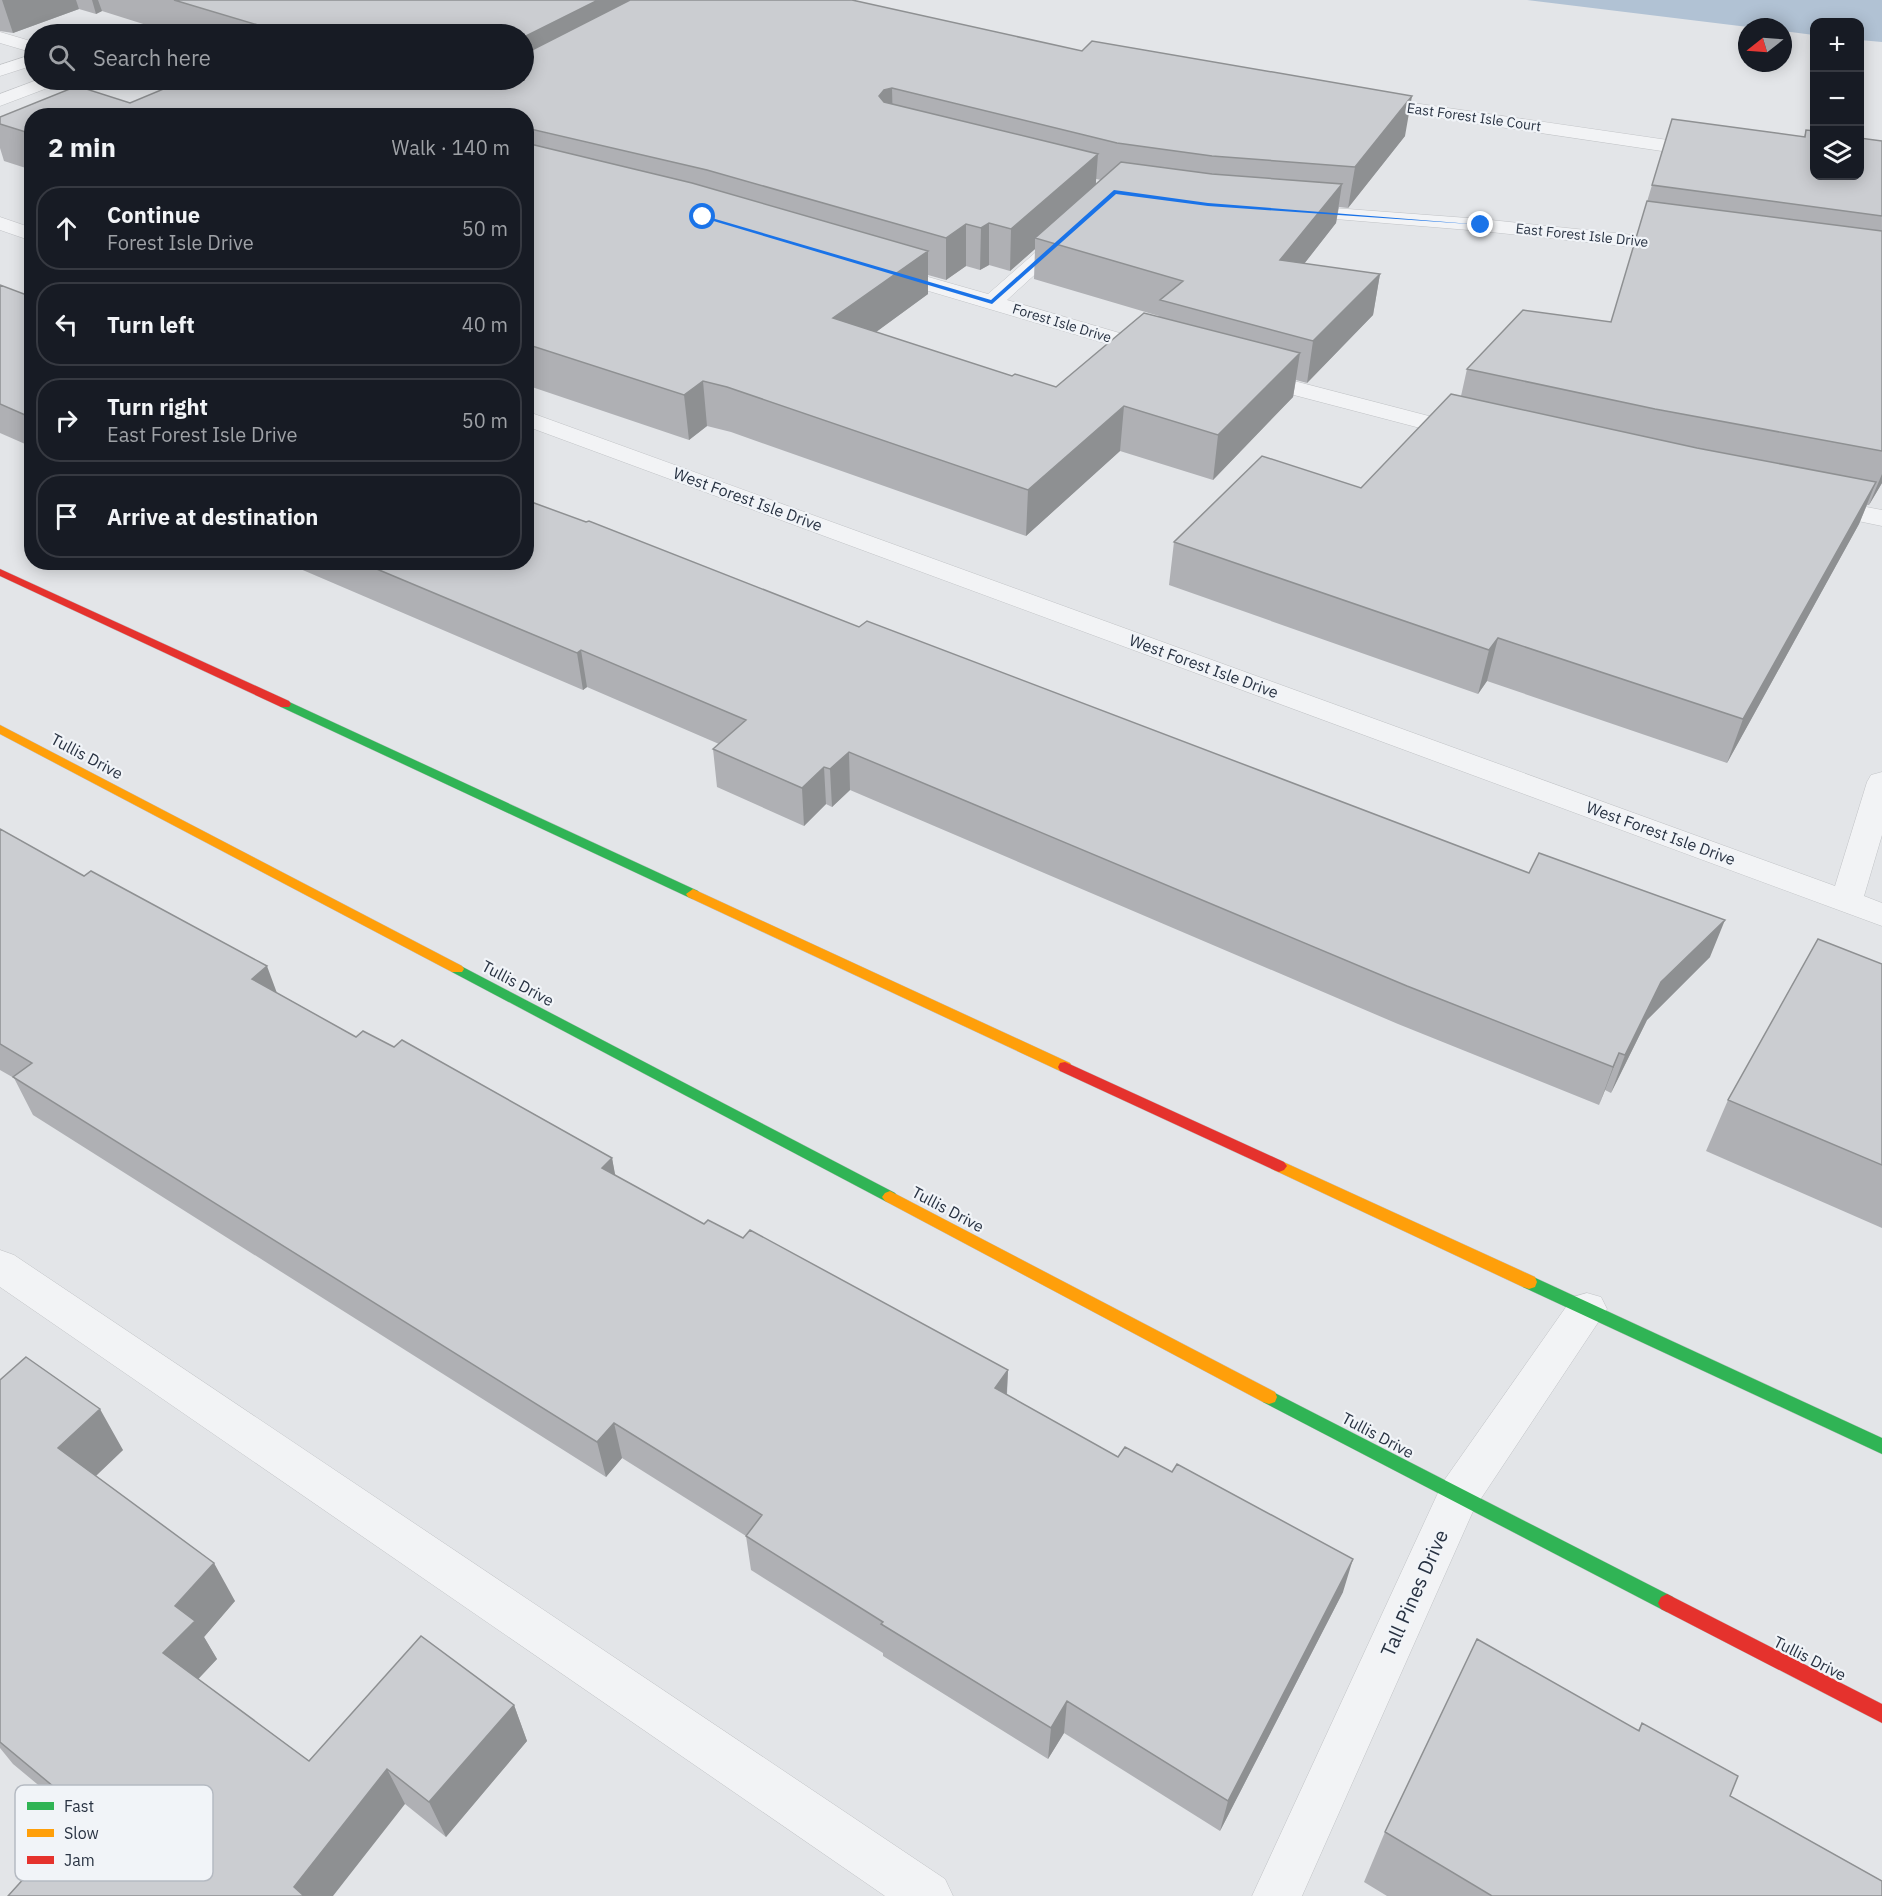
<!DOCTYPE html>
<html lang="en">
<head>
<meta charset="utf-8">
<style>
  :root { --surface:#171b24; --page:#242831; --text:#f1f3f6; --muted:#9ea1a6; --line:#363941 }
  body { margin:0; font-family:"IBM Plex Sans",sans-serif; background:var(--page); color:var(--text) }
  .controls { position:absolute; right:18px; top:18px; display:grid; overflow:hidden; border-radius:12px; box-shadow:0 3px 15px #0003 }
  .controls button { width:54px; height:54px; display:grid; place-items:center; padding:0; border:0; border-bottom:2px solid var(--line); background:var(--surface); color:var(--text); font:30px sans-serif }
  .compass { position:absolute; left:1738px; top:18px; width:54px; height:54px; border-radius:50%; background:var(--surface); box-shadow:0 3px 15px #0003; rotate:253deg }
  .stop { position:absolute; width:18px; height:18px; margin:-14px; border:4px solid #1a73e8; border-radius:50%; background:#fff }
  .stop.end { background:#1a73e8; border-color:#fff; box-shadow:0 2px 6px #0008 }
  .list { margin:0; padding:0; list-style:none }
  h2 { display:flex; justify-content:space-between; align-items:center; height:78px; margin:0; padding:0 24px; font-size:26px }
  h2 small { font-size:20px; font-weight:400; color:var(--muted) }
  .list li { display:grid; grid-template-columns:39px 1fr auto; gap:18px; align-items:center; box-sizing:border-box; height:84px; margin:0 12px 12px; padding:0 12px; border:2px solid var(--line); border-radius:24px }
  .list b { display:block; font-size:22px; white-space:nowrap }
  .list p { margin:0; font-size:20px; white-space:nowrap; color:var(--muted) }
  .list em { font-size:20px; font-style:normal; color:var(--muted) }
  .icon { flex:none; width:33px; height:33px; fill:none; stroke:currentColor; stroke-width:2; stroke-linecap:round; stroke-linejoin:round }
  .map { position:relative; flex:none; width:1882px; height:1896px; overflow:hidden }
  .search { position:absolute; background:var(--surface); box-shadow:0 3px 15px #0003; left:24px; top:24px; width:510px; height:66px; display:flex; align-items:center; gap:15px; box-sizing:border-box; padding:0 21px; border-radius:33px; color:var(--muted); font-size:22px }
  .panel { position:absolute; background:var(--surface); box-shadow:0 3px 15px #0003; left:24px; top:108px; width:510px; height:462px; border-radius:24px }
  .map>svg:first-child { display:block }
</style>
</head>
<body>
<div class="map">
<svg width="1882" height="1896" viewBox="0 0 1882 1896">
  <rect width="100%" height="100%" fill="#e3e5e8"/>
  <path fill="#b1c2d4" d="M1527,0H1882V42L1860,40V22H1814V35L1783,31V27H1748Z"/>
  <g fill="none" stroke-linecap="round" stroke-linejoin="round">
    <defs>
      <path id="street" d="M0,32L34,42V53L0,43Z
        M34,54V65L0,76V65Z
        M37,80H61L58,84L0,106V94Z
        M138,80H166L295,112L297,116H264L141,84Z
        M1365,96L1709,146L1719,152L1709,158L1358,106L1356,102Z
        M1294,205L1481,219L1681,240L1688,242L1691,246L1688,250L1681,252L1481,231L1287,215L1284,211L1287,207Z
        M0,217L32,228V241L0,230Z
        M1068,228L1075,230L1078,234L1075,238L1007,300L1164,346L1167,351L1164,356H1148L878,276L875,271L878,266L886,265L988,294L1061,230Z
        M1252,370L1475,428L1478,433L1475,438L1466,440L1244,382L1240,377L1244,372Z
        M526,411L1835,886L1867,782L1871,775L1882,772V835L1864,896L1882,903V926L526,426Z
        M1819,498L1882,510V526L1810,511L1806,506L1810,501Z
        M0,1250L14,1255L945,1879L953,1896H885L0,1287Z
        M1587,1293L1601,1297L1607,1309L1474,1509L1302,1896H1252L1443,1482L1573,1297Z"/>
      <path id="fast" d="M285,700L698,891L700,894L693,899L688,897L281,707L279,704Z
        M457,964L895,1193L898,1197L895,1201L890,1203L885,1201L452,972L450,969L452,966Z
        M1529,1275L1882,1438V1454L1523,1287L1521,1282L1523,1277Z
        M1269,1390L1673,1597L1676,1603L1673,1609L1667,1612L1661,1609L1263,1402L1261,1397L1263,1392Z"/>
      <path id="slow" d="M0,725L462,966L464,969L462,972H452L0,734Z
        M693,889L1070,1063L1072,1067L1070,1071H1060L688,897L686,894Z
        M1279,1160L1535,1277L1537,1282L1535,1287L1529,1289L1523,1287L1274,1170L1271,1166L1274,1162Z
        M890,1191L1275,1392L1277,1397L1275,1402L1269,1404L1263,1402L885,1201L882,1197L885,1193Z"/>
      <path id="jam" d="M0,569L289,701L291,704L289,707H281L0,576Z
        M1065,1062L1284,1162L1287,1166L1284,1170L1279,1172L1274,1170L1060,1071L1058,1067L1060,1063Z
        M1667,1594L1882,1704V1723L1661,1609L1658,1603L1661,1597Z"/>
    </defs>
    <use href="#street" stroke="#c1c3c6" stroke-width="1"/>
    <use href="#fast" stroke="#c1c3c6" stroke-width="1"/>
    <use href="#slow" stroke="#c1c3c6" stroke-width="1"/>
    <use href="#jam" stroke="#c1c3c6" stroke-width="1"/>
    <use href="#street" fill="#f2f3f5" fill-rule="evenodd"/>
    <use href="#fast" fill="#30b455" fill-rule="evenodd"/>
    <use href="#slow" fill="#ff9f0a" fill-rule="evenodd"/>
    <use href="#jam" fill="#e5322d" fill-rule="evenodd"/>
  </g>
  <path fill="#afb0b4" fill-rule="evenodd" d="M0,0H852L1405,136L1348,208L1339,207L1336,223L1304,264L1380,274L1373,315L1307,383L1296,380L1293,397L1213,480L1120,451L1026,536L731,432L707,426L689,440L526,385V116H32V170L4,161L0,148V117L130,103L524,80V34H175L102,11L96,14L79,9L13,33L0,31ZM1096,179L1101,180L1096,185ZM1035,249L1034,279L1159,316L1056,387L1012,376L876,332L928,294V275L946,280L966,266L980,270L989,265L1010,271Z
    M1806,130L1882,141V483L1869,505H1867L1859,524L1727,763L1487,681L1478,694L1169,585L1174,542L1361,488L1461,396L1467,369L1611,322L1652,185L1804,137Z
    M0,285L32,297V447L0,433Z
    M284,562H526L859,627L1710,957L1647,1020L1611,1093L1605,1090L1599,1105L1398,1024L850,790L832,807L826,804L804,826L717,787L713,749L719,744L587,687L583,690Z
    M0,829L277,993L356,1037L612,1158L615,1176L704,1224L743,1238L1008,1370L1007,1395L1343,1592L1220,1831L1064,1733L1048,1759L883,1656V1653L751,1570L746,1536L622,1458L606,1477L33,1115L14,1078L0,1070Z
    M1882,964V1228L1706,1151L1728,1100Z
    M0,1380L123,1450L96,1476L235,1601L204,1637L217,1659L198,1679L309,1761L514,1705L527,1741L446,1837L405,1804L78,1818L13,1764L0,1748Z
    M1642,1723L1730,1796L1882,1896H1387L1364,1882L1385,1832L1638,1730Z"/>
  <path fill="#8e9092" d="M2,0H76L79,9L13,33Z
    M92,0H98L102,11L96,14Z
    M598,0H667L524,78V37Z
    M892,88L893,128L879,96L884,90Z
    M1412,96L1405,136L1348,208L1355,167Z
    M1098,154L1095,195L1035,238V249L1010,271L1011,229Z
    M1342,184L1336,223L1275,301L1280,260Z
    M989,223V265L980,270L981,228Z
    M966,224V266L946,280V238Z
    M928,251V294L835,362L833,318Z
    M1380,274L1373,315L1307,383L1313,341Z
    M1300,353L1293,397L1213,480L1218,435Z
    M703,381L707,426L689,440L684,395Z
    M1124,406L1120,451L1026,536L1028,490Z
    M1882,474V483L1869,505Z
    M1876,482L1859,524L1727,763L1743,719Z
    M1498,638L1487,681L1478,694L1489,650Z
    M581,650L587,687L583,690L577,653Z
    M849,752L850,790L832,807L830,769Z
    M824,767L826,804L804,826L802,788Z
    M1725,920L1710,957L1647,1020L1611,1093L1625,1055L1661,982Z
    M267,966L281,1004L252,979Z
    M1619,1053L1605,1090L1599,1105L1613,1067Z
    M612,1158L619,1195L602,1168Z
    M1008,1370L1006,1406L995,1388Z
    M100,1409L123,1450L83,1488L58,1448Z
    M614,1423L622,1458L606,1477L597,1442Z
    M1353,1559L1343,1592L1220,1831L1228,1801Z
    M214,1563L235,1601L204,1637L217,1659L187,1691L163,1653L175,1606Z
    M1067,1701L1064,1733L1048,1759L1051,1728Z
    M514,1705L527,1741L446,1837L429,1802Z
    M387,1769L405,1804L333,1896H300L294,1887Z"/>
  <path fill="#cbcdd1" stroke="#8e9092" stroke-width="1.5" d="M174,0H598L524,37V34H288Z
    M630,0H852L1082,51L1092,41L1412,96L1355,167L1212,156L1117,143L892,88L884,90L879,96L884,102L1098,154L1011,229L989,223L981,228L966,224L946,238L707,170L526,128V116H32V134L0,124V117L77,86L130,103L185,80H524V54Z
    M1672,119L1805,137L1806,130L1815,131V176H1860V138L1882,141V216L1652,185Z
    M526,143L692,183L928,251L833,318L1012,376L1015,374L1056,387L1144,313L1300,353L1218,435L1124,406L1028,490L727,387L703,381L684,395L526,344Z
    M1121,162L1212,174L1342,184L1280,260L1380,274L1313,341L1160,300L1183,281L1035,238Z
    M1647,201L1882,231V451L1655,409L1467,369L1523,310L1611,322Z
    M0,285L32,297V418L0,404Z
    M1451,394L1697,448L1876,482L1743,719L1498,638L1489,650L1174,542L1262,456L1361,488Z
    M526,500L586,522L589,521L859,627L867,621L1529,873L1539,853L1725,920L1661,982L1625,1055L1619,1053L1613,1067L1407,986L849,752L830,769L824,767L802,788L713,749L746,720L581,650L577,653L360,562H526Z
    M0,829L84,876L91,871L267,966L252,979L356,1037L363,1031L394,1047L402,1040L612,1158L602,1168L704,1224L708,1220L743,1238L750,1230L1008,1370L995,1388L1118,1457L1125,1447L1172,1472L1177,1464L1353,1559L1228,1801L1067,1701L1051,1728L881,1624L883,1622L746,1536L762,1515L614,1423L597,1442L13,1077L32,1063L0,1044Z
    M1818,939L1882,964V1165L1728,1100Z
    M26,1357L100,1409L58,1448L214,1563L175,1606L195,1621L163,1653L309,1761L421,1636L514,1705L429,1802L387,1769L294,1887L304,1896H8L84,1812L0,1742V1380Z
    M1477,1639L1639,1731L1642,1723L1738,1776L1730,1796L1882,1881V1896H1492L1385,1832Z"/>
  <path fill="#1a73e8" d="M1114,190L1208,203L1484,225L1208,206L1116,194L992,304L700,217L705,216L991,300Z"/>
  <g text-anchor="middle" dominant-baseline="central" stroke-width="4.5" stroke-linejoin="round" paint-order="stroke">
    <g font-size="14" fill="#293343" stroke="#f1f4f8">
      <text transform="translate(1474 117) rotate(8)">East Forest Isle Court</text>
      <text transform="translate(1582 235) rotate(6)">East Forest Isle Drive</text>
      <text transform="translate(1062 323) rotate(17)">Forest Isle Drive</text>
    </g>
    <g font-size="16" fill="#293343" stroke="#f1f4f8">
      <text transform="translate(748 499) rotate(20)">West Forest Isle Drive</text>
      <text transform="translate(1204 666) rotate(20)">West Forest Isle Drive</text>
      <text transform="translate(87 756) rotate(28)">Tullis Drive</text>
      <text transform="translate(1661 833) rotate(20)">West Forest Isle Drive</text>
      <text transform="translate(518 983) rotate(28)">Tullis Drive</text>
      <text transform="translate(948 1209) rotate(28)">Tullis Drive</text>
      <text transform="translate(1378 1435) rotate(28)">Tullis Drive</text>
      <text transform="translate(1810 1658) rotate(27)">Tullis Drive</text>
    </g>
    <g font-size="20" fill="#293343" stroke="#f1f4f8">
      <text transform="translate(1414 1593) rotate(-66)">Tall Pines Drive</text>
    </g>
  </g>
  <rect x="15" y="1785" width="198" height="96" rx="9" fill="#f1f4f8" stroke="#b5bac2" stroke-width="1.5"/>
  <rect x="27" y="1802" width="27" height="8" fill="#30b455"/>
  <rect x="27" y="1829" width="27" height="8" fill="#ff9f0a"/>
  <rect x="27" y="1856" width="27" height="8" fill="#e5322d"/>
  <g font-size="16" fill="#293343">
    <text x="64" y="1812">Fast</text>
    <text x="64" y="1839">Slow</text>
    <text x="64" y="1866">Jam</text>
  </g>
</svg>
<div class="controls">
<button>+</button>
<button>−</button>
<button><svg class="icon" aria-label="layers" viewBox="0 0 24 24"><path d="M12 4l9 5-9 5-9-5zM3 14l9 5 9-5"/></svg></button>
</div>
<svg class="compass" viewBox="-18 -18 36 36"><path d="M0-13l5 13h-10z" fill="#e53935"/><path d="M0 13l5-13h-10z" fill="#9ea1a6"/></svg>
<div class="stop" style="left:703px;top:217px"></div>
<div class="stop end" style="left:1481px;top:225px"></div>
<div class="search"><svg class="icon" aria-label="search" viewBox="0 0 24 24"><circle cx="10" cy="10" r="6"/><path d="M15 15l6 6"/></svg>Search here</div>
<section class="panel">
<h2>2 min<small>Walk · 140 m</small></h2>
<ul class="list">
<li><svg class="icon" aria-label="ahead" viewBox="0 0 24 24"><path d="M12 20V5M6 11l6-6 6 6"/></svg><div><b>Continue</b><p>Forest Isle Drive</p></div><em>50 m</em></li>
<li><svg class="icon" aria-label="left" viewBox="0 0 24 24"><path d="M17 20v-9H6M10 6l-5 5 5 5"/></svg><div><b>Turn left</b></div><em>40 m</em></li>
<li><svg class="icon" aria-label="right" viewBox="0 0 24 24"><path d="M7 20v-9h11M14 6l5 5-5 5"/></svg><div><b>Turn right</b><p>East Forest Isle Drive</p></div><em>50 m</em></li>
<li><svg class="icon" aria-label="arrive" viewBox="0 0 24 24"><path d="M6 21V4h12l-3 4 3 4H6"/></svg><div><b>Arrive at destination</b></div></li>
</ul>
</section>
</div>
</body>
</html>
